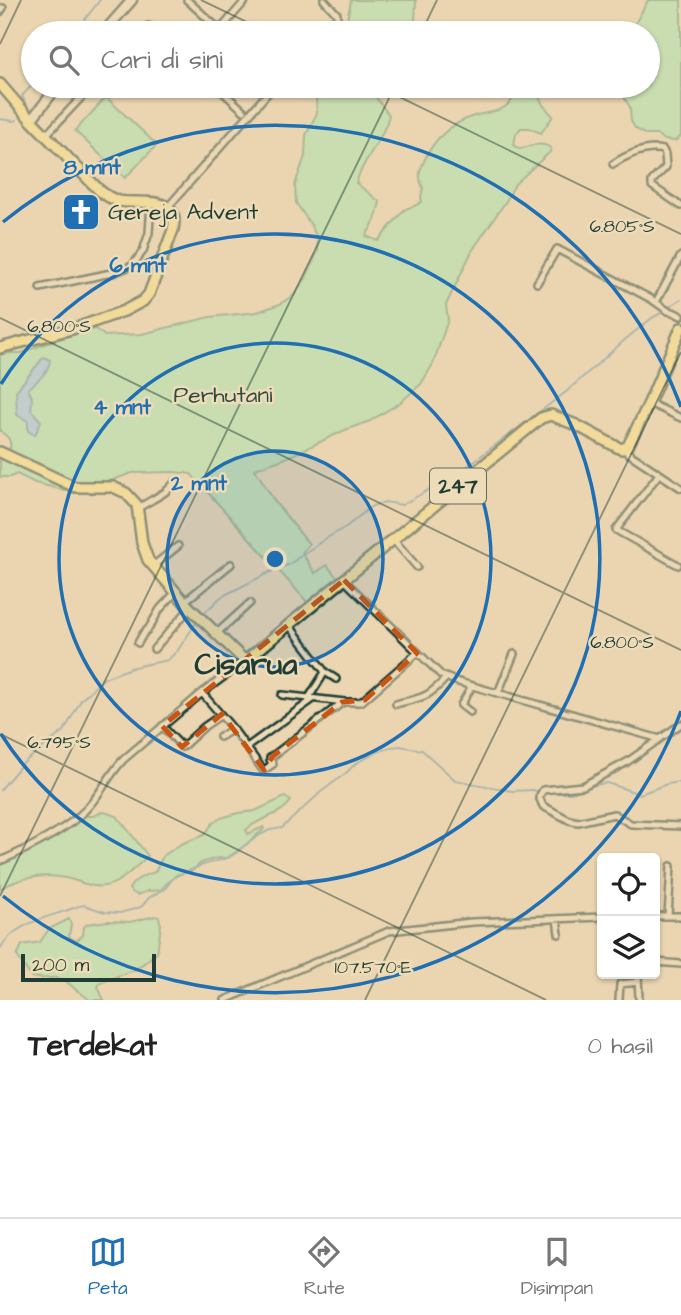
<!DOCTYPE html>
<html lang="id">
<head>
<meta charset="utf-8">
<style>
  :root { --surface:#fff; --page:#f6f6f6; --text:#222; --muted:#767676; --line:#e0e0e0; --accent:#1f6fb2 }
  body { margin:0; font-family:"Architects Daughter",sans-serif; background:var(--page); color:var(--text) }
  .controls { position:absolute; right:21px; bottom:21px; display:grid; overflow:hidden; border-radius:7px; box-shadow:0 2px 5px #0004 }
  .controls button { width:63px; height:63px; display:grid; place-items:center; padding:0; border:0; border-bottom:2px solid var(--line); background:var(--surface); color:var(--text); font:35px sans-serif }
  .scale { position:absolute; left:21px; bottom:18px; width:135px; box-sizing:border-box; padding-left:7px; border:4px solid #1f3d34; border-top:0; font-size:19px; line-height:24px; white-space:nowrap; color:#1f3d34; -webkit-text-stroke:5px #eedcb9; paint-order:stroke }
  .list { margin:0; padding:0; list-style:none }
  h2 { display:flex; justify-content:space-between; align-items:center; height:91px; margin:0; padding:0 28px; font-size:30px }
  h2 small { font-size:23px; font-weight:400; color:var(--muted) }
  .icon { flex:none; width:38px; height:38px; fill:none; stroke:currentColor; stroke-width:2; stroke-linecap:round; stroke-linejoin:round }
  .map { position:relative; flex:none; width:681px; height:1000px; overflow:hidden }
  .search { position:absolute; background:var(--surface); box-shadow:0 2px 5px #0004; left:21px; right:21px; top:21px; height:77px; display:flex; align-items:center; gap:18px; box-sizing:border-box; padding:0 24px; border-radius:38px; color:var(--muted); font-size:26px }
  .sheet { height:217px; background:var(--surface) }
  nav { display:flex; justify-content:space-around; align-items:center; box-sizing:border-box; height:98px; border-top:2px solid var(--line); background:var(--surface); font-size:19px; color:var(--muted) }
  nav a { display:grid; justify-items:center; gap:4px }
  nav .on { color:var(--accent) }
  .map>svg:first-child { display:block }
</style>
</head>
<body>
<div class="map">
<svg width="681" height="1000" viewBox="0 0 681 1000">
  <rect width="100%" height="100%" fill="#ebd6b1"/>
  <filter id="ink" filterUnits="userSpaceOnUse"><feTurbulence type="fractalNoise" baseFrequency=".0143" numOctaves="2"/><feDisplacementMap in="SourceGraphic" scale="14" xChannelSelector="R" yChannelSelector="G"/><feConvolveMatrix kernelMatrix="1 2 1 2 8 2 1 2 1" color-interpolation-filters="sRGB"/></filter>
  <g filter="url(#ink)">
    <path fill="#a1e6b2" stroke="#609273" stroke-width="2" fill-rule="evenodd" d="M351,0H416L415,20L411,33H350L347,20Z
      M648,0H681V136L675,141L665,140L657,135H646L635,128L631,121L630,107L623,96L627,86H648V33H630Z
      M315,86H373L372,92L389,115C383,141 363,158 356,183L380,202L375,220L366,236L378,241L404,210C409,206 417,207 422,201L421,197L423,188C417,176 420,169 426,157C435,138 450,125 471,117C481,113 494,113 503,108C508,106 512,100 515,96V86H534L543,105L553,116L541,133L529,128H521L516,134L514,145L520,149C530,146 541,141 551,148L550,152L515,184L506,201L472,251L446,305L448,320L433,364L421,384L401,402L370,421L345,430L286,458L255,469L275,502L309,544L302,553L315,573L327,565L339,580L309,604L191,474L174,472L132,473L110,481L63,490L35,483L17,474L10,477H0V458C14,449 14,440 0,431V355L11,353H21L58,339L95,329L105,336L142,334L210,317L257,312L280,304L294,295L306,278L318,251L317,238L311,225L296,203L295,185L305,156L306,135L317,113ZM44,357L28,389L32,398L31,410L16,391Z
      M106,97L157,145L125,178L75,131Z
      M285,797L291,801C280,817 259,817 246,830L248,834L263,827L264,829L236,853L228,858H217L201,863L191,872L178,874L174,877L164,890L148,891L137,895L132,892L129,889C134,879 145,875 155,872L163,856L181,844L204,835L213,823L221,818L238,813L255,811Z
      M102,812C108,812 111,815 117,816L148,856C136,866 121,884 105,886C93,888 84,883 73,880C49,873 21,876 0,889V864L34,849L70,827L85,816H93Z
      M155,916L159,917L161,925L157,953L136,969L100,983L98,987L104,1000H89C85,995 80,993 75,989C55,970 55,982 31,977L17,956L22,945L40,942L49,929L69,919L71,924L69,936L76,941L83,935L84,927L87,924L108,921L130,922Z"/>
    <path fill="#90c4ed" stroke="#638ea3" stroke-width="2" d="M44,357L50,360C49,373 38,380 28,389L32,398L31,410L41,421L35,435L28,431V421L17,415L16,391Z"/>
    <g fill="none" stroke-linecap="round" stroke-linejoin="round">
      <path stroke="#638ea3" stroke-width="2" d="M74,33L100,0
        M28,108L22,96L33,84
        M0,119L14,121L17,120
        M667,308L681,299
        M202,615L221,597L276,569L288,565L325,539L346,527L372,506L385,502L402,505L458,473L566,392L627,338L652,318L663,312
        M0,790L22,764L64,731L81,700L104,678L134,667L168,660L178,650L198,620
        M544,793H572L595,785L607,783L640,794L667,784L681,782
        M0,949C16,921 49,918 76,907L84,905L105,912L120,913L141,907L150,897L158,893L167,883L178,875L203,865L227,858L260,835L270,830L282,828L321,792L346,773L356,763L375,753L391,747L400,746L422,750L455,780L512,791L533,790L539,792"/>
      <defs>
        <path id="street" d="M187,0L220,30L246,0
          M0,12L3,8
          M140,33L148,26L154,28L160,33
          M324,33L337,17V14L324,0
          M216,86L244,111
          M46,135L92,86
          M613,164C627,155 645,146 663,150L665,154L666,167L652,181V186L681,206
          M168,207L274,86
          M537,283L557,249L651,299L668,311L673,312L681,316
          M40,288L116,272L133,265L143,251L149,233L151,202
          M656,302L681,256
          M649,403L681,418
          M622,449L681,488
          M659,474L616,530L678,565
          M137,509C146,503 156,498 165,492C171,488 172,484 178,480
          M393,539L417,567
          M153,566L178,546
          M344,580L441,675L455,681L660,739
          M184,602L231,564
          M289,625L325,672L336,679
          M217,633L250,603
          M138,643L143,634L149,628L160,609L176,592
          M154,649L190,608
          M202,693L233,729L220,737
          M498,693L514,654
          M282,695L345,702H361L417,653
          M308,699L325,672
          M396,704C422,697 427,699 446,678
          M470,712L461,705L472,686
          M681,724L627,762L583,786L543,790L539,797L543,806L569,820L578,822L614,814L631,824L681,826
          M162,726L182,747L205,726L221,715
          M233,729L263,770H264L273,764L270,760V758L343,702
          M247,747L312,700
          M0,861C26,850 70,828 88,807C102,792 110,773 124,759L202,693L245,661
          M655,916H681
          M668,916L671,866
          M557,919L559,934
          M655,962L681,964
          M638,974L639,1000
          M225,1000L389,931L472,922L602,917
          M619,1000L620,984L638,982"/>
        <path id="secondary" d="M103,33L132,0
          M31,120L58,86"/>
        <path id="primary" d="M0,84L31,120L99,190C105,195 111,199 119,201C139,205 181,193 173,230L149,294L143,301L124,311L79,327L0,348
          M0,452L75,487H113L126,493L137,505L142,543L148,560L187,605L245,661L541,418L551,415L576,425L619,448L622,449L628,446L649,403L681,328"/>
      </defs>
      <use href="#street" stroke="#1f3d34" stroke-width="10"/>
      <use href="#secondary" stroke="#1f3d34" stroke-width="13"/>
      <use href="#primary" stroke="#1f3d34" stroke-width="14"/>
      <use href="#street" stroke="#eedcb9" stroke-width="5"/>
      <use href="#secondary" stroke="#eedcb9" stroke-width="8"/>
      <use href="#primary" stroke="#fae180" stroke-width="9"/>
    </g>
  </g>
  <path d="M0 0H681V1000H0ZM344,580L417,653L365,700L342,702L273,756L264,770L222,714L182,747L162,726Z" fill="#ebd6b1" fill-opacity=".55" fill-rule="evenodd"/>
  <path fill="none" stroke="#ca5512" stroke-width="5" stroke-dasharray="14 9" stroke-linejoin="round" d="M344,580L417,653L365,700L342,702L273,756L264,770L222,714L182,747L162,726Z"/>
  <path fill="none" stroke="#1f3d34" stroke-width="2" stroke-opacity="0.45" d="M201,0L270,33M421,33L437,0M0,44L21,0M377,86L681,234M0,318L681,650M0,734L546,1000M0,896L395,86M365,1000L681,352"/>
  <circle cx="275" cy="559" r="108" fill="#1f6fb2" fill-opacity=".12"/>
  <g fill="none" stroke="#1f6fb2" stroke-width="3.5">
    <circle cx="275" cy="559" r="108"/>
    <circle cx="275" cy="559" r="216"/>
    <path d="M1 384A325 325 0 1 1 1 734"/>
    <path d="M681 711A433 433 0 0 1 3 896M3 222A433 433 0 0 1 681 407"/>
  </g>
  <defs>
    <symbol id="church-square" viewBox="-11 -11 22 22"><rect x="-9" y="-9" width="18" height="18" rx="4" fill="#1f6fb2" stroke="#eedcb9"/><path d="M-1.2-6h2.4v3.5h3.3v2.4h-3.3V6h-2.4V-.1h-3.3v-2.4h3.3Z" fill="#fff"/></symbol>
  </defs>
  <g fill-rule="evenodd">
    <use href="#church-square" x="59" y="190" width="44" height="44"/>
  </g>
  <g text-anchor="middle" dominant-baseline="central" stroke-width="5" stroke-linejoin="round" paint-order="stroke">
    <rect fill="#eedcb9" stroke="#5d6d5c" stroke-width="2" x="430" y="468.5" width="56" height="35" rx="5"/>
    <g font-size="21" font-weight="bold" fill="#1f3d34">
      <text x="458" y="486">247</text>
    </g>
    <g font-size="23" fill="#1f3d34" stroke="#eedcb9" text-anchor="start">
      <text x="108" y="212">Gereja Advent</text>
    </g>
    <g font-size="23" fill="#2c4e41" stroke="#eedcb9">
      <text x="223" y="395">Perhutani</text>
    </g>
    <g font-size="30" font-weight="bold" fill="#1f3d34" stroke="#eedcb9">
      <text x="246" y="665">Cisarua</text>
    </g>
  </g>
  <g font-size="18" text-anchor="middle" fill="#1f3d34" stroke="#eedcb9" stroke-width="5" stroke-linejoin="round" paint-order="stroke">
    <text x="622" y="232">6.805°S</text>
    <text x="59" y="332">6.800°S</text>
    <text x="622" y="648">6.800°S</text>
    <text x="59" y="748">6.795°S</text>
    <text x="373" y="973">107.570°E</text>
  </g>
  <circle cx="275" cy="559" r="10" fill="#1f6fb2" stroke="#eedcb9" stroke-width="3.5"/>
  <g font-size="21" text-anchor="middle" font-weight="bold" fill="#1f6fb2" stroke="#eedcb9" stroke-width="5" stroke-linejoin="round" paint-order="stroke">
    <text x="92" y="174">8 mnt</text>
    <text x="138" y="272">6 mnt</text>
    <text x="122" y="414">4 mnt</text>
    <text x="199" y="490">2 mnt</text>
  </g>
</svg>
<div class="controls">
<button><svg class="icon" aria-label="locate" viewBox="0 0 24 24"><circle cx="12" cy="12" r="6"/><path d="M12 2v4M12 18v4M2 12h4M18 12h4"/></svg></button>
<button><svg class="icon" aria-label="layers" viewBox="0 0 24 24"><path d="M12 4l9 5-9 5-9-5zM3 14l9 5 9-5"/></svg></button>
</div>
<div class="scale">200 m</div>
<div class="search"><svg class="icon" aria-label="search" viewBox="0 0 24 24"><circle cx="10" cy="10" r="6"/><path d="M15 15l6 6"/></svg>Cari di sini</div>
</div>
<section class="sheet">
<h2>Terdekat<small>0 hasil</small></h2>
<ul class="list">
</ul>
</section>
<nav>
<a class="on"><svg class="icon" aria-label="map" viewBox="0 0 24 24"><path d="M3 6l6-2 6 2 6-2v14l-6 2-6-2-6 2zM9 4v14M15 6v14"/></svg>Peta</a>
<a><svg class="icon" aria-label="directions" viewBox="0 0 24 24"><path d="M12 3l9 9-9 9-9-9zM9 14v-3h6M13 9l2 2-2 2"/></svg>Rute</a>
<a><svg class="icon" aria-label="saved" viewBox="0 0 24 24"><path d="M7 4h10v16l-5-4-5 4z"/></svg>Disimpan</a>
</nav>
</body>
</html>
